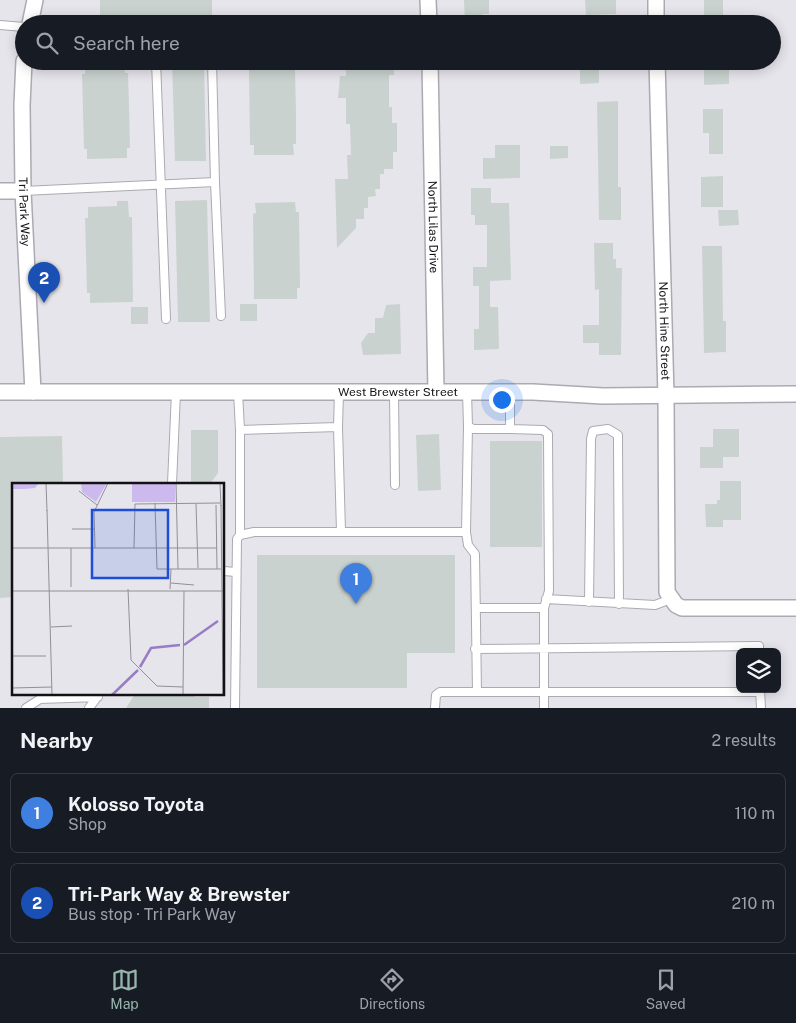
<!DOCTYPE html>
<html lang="en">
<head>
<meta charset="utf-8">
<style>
  :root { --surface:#171b24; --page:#20242c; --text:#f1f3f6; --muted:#9ea1a6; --line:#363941; --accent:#97b4ad }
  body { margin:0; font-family:"Public Sans",sans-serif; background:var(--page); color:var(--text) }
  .controls { position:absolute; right:15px; bottom:15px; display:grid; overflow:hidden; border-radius:8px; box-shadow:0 2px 12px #0003 }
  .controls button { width:45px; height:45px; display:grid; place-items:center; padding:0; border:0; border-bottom:1px solid var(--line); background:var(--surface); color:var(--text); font:25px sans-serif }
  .you { position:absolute; left:501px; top:399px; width:18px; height:18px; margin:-12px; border:4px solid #fff; border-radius:50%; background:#1a73e8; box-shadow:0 0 0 8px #1a73e833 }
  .badge { display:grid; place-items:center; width:32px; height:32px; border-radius:50%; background:var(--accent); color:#fff; font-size:16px; font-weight:700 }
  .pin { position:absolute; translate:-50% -41px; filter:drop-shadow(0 1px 2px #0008) }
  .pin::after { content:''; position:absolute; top:26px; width:18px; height:15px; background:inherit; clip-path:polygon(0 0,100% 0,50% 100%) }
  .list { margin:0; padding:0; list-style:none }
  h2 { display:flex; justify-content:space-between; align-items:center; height:65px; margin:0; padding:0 20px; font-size:21px }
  h2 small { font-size:16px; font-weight:400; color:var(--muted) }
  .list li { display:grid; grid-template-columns:32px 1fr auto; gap:15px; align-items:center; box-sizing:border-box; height:80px; margin:0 10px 10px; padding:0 10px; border:1px solid var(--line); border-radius:8px }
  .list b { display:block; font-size:19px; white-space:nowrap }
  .list p { margin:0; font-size:16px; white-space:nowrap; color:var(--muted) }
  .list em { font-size:16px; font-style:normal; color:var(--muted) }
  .icon { flex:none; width:28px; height:28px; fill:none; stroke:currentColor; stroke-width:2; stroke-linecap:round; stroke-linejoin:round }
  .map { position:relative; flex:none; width:796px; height:708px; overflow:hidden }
  .search { position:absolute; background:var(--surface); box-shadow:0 2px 12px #0003; left:15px; right:15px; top:15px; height:55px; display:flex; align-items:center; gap:12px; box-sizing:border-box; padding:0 18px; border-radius:28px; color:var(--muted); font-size:19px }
  .sheet { height:245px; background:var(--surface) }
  nav { display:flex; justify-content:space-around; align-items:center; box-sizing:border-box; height:70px; border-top:1px solid var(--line); background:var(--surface); font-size:14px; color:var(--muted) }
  nav a { display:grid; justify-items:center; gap:2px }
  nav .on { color:var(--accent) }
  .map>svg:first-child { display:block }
</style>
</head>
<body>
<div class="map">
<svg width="796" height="708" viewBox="0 0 796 708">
  <rect width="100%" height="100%" fill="#e7e5ec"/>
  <path fill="#cad2cf" d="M100,0H212V16H180V18L100,16Z
    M464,0H489V14H482V24H465Z
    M585,0H616V14L586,15Z
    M704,0H723V16H704Z
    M172,61H204L206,161H175Z
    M252,61H292V69H295L296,112V144H293L294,155H254V145H250L249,70H252Z
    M346,61H394V75H389V107H392V123H397V152H393V169H384V174H380V189H375L376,196L368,197V208H364V219H356V228L337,248L335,179H348L347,155H351L350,124H346V98H338L340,76H346Z
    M704,61H722V65H729V84L704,85Z
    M124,62L125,73H128L129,105L130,148H127V158L87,159V149H84L82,74H85V63Z
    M599,66V83L580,84V67Z
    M618,101V187H621V220H599L597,102Z
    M703,109H723V154H709V133H703Z
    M495,145H520V178L483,179V158H495Z
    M550,146H568V158L550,159Z
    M723,176V207H701V177Z
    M471,188H491V203H509L511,280L490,281V307H498L499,349L474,350V329H479V286H473V267H487V225H475V215H471Z
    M207,200L210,322H178L175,201Z
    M117,201H128L129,217H132L133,302L90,303V293H87L85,218H88V207L117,206Z
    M295,202L296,212H299L300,288H297V299H254L253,214L256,213L255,203Z
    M718,210H738L739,225L719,226Z
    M594,243H613V259H616V268H622L621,355H599V343H583V325H599V289L595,290Z
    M702,246H722L723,321H726V352L704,353Z
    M240,304H257V321H240Z
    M400,304L401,354L363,355L361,343L368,333H375V318H383L386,305Z
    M131,307H148V324H131Z
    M713,429H739V457H723V468H700V447H713Z
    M191,430H218V473L210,484H191Z
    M439,434L441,490L418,491L416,435Z
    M62,436L63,484H14V597L0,598V437Z
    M490,441H542V547H490Z
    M720,481H741V520H723V527H706L705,504H717V500H720Z
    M257,555H455V653H407V688H257Z
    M135,694H196L194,697H209V708H126Z"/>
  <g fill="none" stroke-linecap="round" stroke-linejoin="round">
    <defs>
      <path id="service" d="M0,25L24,27
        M156,61L166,319
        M212,61L215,182L221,316
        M23,191L215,182
        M238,392L240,430L338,427L339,392
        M394,392L395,485
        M467,392L468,426L473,429H510
        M510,392V429L543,430L548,434L549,591L544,608V708
        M338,427L341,531
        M240,430V535
        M172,484L176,392
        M466,532L468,426
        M224,571L236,572
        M546,599L655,605L671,599
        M589,602L591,439L593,431L608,429L618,435V443L619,604
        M476,608H544
        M475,649L759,646V652
        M760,689L761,708
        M477,692H760
        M26,708L40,699L98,697
        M89,708L98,696
        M235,708L237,539L240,535L254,532H466L468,545L475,554L477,692H440L436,695L435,708"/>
      <g id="minor">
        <path d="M428,0L429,24"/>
        <path d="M656,0V24"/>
        <path d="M30,24L35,0"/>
        <path id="s1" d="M24,61L22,105L23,191L33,392"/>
        <path id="s2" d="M430,61L436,392"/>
        <path id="s3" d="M657,61L666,396L667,592L676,605L682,608H796"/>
        <path d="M0,191H23"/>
        <path id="s4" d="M0,392H533L603,396L796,394"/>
      </g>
    </defs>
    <use href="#service" stroke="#acaab1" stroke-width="10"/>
    <use href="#minor" stroke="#acaab1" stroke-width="18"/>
    <use href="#service" stroke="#fff" stroke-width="8"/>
    <use href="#minor" stroke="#fff" stroke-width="15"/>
  </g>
  <g text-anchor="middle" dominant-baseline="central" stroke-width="4" stroke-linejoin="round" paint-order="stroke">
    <g font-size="12" fill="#121114" stroke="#e7e5ec">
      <text stroke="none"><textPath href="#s1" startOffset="151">Tri Park Way</textPath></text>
      <text stroke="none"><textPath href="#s2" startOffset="166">North Lilas Drive</textPath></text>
      <text stroke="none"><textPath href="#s3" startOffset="270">North Hine Street</textPath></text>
      <text stroke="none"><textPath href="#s4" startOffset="398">West Brewster Street</textPath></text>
    </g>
  </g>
  <g transform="translate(12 483)">
    <rect width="212" height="212" fill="#e7e5ec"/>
    <path d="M0,0H27L23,5L13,6H0ZM69,0H95L84,19L70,9ZM120,0H163V19H120Z" fill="#ccbaef"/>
    <path fill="none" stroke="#987dc6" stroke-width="2.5" d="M172,162L206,138M128,184L139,165L168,162M100,212L126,187"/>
    <path fill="none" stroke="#929096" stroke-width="1" d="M34,0L35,28M164,0L166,86M208,0L209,23M67,8L85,22M143,20L145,86H209M184,21L186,85M204,22L205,86M209,22L211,212M35,27L40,212M60,46H82M0,65H205M59,65V104M83,65L82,29L96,0M122,65L123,21L208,20M159,100L182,102M116,106L119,177L145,203L171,204M158,106L159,86M0,108H213M39,144L60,143M0,173H34M0,205L40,204M171,212L172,108"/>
    <path fill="#1d4ed8" fill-opacity="0.15" stroke="#1d4ed8" stroke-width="2.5" d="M80,27H156V95H80Z"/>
    <rect width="212" height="212" fill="none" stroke="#121114" stroke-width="2.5"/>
  </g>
</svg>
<div class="controls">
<button><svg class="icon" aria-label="layers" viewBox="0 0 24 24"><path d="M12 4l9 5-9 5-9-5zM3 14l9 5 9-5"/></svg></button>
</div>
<div class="you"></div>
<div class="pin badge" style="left:356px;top:604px;background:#3f7fe0">1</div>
<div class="pin badge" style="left:44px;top:303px;background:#1a4fb4">2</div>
<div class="search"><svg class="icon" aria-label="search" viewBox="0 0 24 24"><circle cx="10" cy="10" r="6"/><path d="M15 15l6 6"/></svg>Search here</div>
</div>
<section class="sheet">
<h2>Nearby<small>2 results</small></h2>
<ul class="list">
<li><span class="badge" style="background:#3f7fe0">1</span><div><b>Kolosso Toyota</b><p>Shop</p></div><em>110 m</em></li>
<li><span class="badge" style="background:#1a4fb4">2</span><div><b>Tri-Park Way &amp; Brewster</b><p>Bus stop · Tri Park Way</p></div><em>210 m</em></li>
</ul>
</section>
<nav>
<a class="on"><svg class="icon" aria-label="map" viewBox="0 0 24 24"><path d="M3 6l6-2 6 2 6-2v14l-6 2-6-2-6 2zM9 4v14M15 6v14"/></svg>Map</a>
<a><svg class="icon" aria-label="directions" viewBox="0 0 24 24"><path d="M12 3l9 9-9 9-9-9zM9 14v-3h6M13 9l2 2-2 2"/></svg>Directions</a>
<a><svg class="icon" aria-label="saved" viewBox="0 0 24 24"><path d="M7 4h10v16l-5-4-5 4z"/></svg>Saved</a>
</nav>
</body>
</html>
